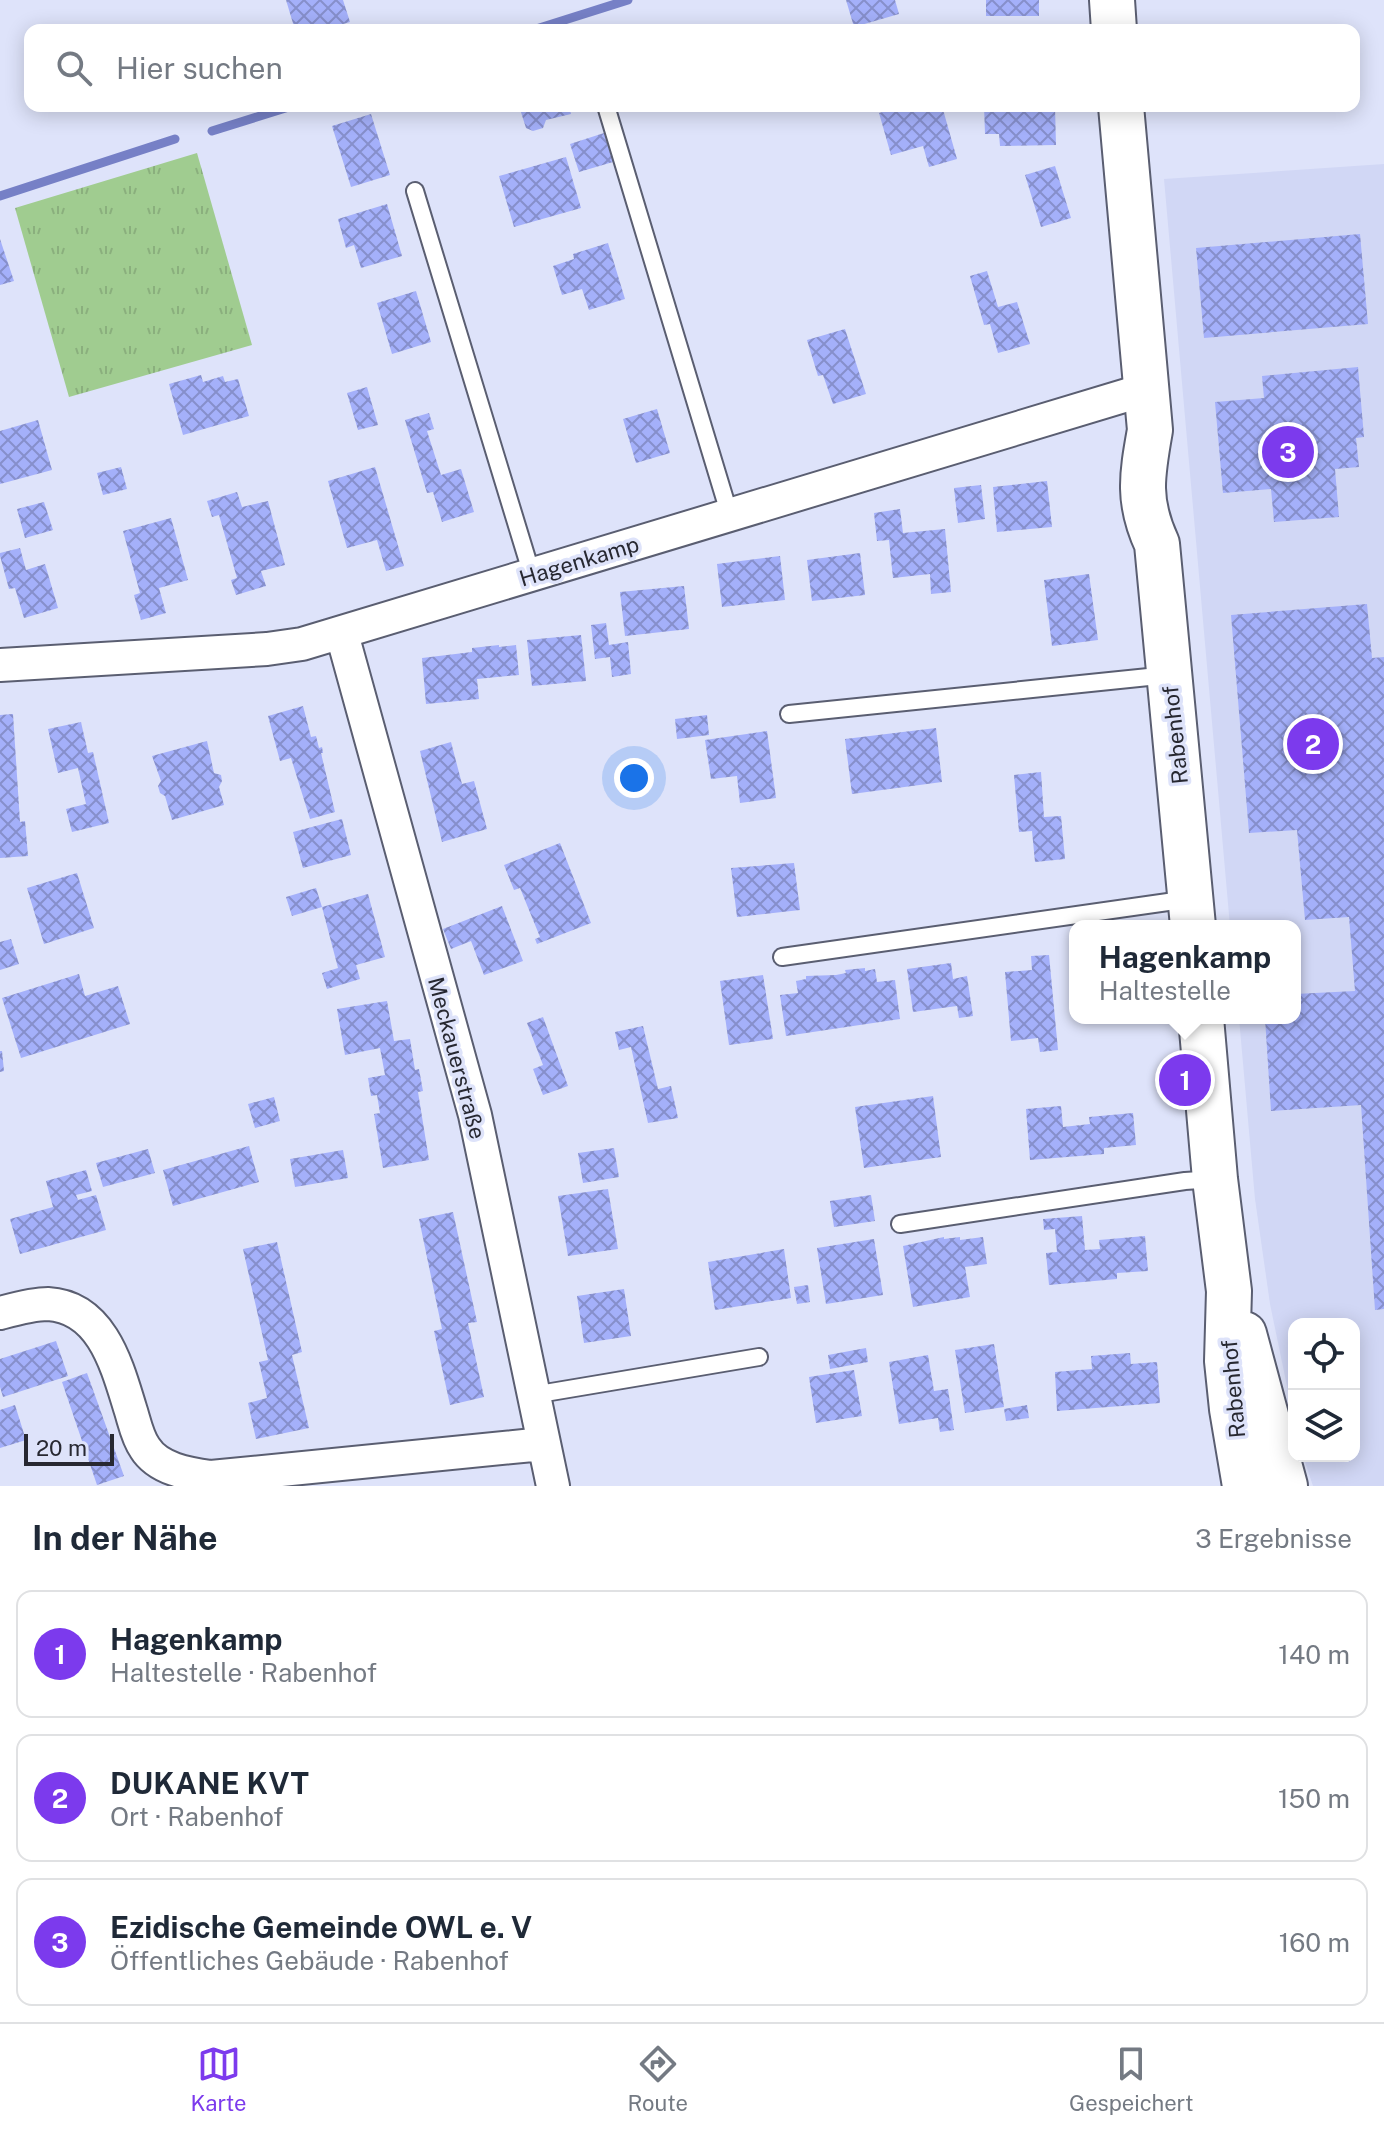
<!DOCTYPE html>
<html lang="de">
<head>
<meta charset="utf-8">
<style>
  :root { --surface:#fff; --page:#f6f6f7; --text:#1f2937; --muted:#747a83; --line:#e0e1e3; --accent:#7c3aed }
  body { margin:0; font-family:"Public Sans",sans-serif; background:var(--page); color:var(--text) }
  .controls { position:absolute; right:24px; bottom:24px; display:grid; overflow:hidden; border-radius:16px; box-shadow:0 4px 20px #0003 }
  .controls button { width:72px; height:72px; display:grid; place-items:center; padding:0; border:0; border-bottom:2px solid var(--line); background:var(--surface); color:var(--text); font:40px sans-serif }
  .scale { position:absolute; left:24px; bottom:20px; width:90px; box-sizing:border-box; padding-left:8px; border:4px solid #272831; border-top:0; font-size:22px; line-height:28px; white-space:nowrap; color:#272831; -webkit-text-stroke:6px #dee3fa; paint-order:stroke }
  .you { position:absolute; left:634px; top:778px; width:28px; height:28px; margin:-20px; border:6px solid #fff; border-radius:50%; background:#1a73e8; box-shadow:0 0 0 12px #1a73e833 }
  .badge { display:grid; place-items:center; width:52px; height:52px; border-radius:50%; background:var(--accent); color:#fff; font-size:26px; font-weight:700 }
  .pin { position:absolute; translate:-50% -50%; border:4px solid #fff; box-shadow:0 2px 8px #0006 }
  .popup { position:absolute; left:1069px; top:920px; width:232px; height:104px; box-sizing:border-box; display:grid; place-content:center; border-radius:16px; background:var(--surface); filter:drop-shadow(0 2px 6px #0005); font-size:26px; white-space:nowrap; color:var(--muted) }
  .popup b { font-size:30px; color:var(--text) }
  .popup::after { content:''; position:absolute; left:50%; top:100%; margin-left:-16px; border:16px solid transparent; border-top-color:var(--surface) }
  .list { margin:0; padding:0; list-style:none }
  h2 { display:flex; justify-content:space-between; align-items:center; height:104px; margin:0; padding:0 32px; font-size:34px }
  h2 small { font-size:26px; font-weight:400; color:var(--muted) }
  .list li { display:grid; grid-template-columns:52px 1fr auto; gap:24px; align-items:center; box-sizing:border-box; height:128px; margin:0 16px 16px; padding:0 16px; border:2px solid var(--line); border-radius:16px }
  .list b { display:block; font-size:30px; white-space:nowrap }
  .list p { margin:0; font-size:26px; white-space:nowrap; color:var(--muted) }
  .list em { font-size:26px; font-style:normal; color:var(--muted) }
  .icon { flex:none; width:44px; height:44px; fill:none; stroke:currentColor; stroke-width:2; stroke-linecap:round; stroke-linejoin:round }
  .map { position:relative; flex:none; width:1384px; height:1486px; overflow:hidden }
  .search { position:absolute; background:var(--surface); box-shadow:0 4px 20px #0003; left:24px; right:24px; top:24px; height:88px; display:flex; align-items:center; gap:20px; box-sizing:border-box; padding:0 28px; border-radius:16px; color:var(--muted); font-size:30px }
  .sheet { height:536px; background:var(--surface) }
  nav { display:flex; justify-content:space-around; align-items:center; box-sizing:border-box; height:112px; border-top:2px solid var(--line); background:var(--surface); font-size:22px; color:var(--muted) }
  nav a { display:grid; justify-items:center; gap:4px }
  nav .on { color:var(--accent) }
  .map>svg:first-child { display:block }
</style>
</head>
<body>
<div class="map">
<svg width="1384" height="1486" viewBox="0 0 1384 1486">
  <defs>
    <pattern id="park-tufts" width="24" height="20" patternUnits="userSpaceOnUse" patternTransform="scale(2)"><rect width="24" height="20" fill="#a0cc90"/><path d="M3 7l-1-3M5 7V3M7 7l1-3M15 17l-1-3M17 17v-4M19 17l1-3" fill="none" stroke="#8aaf7d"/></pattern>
    <pattern id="building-cross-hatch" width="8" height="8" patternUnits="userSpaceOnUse" patternTransform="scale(2)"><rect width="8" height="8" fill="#a4b0fa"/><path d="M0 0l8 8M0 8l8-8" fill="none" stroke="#868fcb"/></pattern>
  </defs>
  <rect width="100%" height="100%" fill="#dee3fa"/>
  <path fill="#d1d7f5" d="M1384,164V1486H1313L1303,1456H1354V1324H1294V1420L1270,1304L1255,1199L1239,1018H1295V926H1230L1164,179Z"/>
  <path fill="url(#park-tufts)" d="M197,153L252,345L69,397L15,208Z"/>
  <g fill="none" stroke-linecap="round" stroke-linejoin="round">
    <path stroke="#7680c6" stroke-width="9" d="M533,30L628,0
      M212,131L292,106
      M0,196L175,139"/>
  </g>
  <path fill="url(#building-cross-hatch)" d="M286,0H343L350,22L323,30H295Z
    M846,0H895L899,14L854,27Z
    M986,0H1039V16H986Z
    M519,106H569L571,114L546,120L543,128L533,131L526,128Z
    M903,106H942L957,159L929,167L923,146L891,155L879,113Z
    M984,106H1055L1056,145L1000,146L999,134H985Z
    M371,114L390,175L351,187L332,126Z
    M604,133L613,162L579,172L570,144Z
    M566,157L581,208L514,227L499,176Z
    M1055,166L1071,218L1041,227L1025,175Z
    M387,204L402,256L361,268L354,245L346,248L338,219Z
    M1360,234L1368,324L1204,338L1196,248Z
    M0,239L14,281L0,285Z
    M608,243L625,299L589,310L582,289L562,295L553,266L574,259L573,254Z
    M987,271L998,307L1017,302L1030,344L998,353L990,324L984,325L970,276Z
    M416,291L431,342L392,354L377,303Z
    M845,329L866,394L833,404L823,375L818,376L807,340Z
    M1358,367L1364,437L1356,438L1359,467L1335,469L1339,517L1274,522L1271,489L1223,493L1215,402L1264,398L1262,376Z
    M201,375L203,382L223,376L225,382L238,379L249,416L183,435L169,384Z
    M367,387L378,425L358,430L347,393Z
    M657,409L670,453L636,463L623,419Z
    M429,413L434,429L427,431L441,475L461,469L474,512L442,522L433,492L427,493L405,420Z
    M38,420L52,470L0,484V431Z
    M121,467L127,489L103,495L97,473Z
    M375,467L404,566L386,571L377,540L347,548L328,481Z
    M1047,481L1052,527L997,532L993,487Z
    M981,485L985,519L958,523L954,488Z
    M237,492L242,507L268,501L285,565L261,571L266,586L236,595L231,580L237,578L219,515L212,517L207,501Z
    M44,502L53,530L25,538L17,509Z
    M900,509L903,533L945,529L951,592L931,594L930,574L893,578L889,540L877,541L874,513Z
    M171,518L188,580L159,588L166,613L141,620L134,595L140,593L123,531Z
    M20,548L26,570L45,564L58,608L24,618L15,588L9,589L0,556V553Z
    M860,553L865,595L812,601L807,560Z
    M780,556L785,600L722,607L717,564Z
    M1089,574L1098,640L1052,646L1044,580Z
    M684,586L689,629L625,636L620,592Z
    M1367,604L1372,658L1384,657V1309L1375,1310L1361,1105L1271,1111L1265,1018H1295V994L1355,991L1349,917L1305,920L1297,830L1249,833L1231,615Z
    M606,623L609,645L628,642L631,674L612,677L610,657L595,659L591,625Z
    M581,635L586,681L532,686L527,640Z
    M499,645V647L516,645L519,675L477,679L479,699L426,704L422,658L472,652V648Z
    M303,706L311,737L316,736L319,748L322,747L323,753H321L335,812L310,819L291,758L280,761L268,716Z
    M13,714L20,822L25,821L28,856L0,858V715Z
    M707,715L709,735L677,739L675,719Z
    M81,722L88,753L93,752L109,823L72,832L66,809L86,804L78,768L58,773L48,729Z
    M936,728L942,782L852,794L845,739Z
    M767,731L776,798L740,803L737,776L711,779L705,740Z
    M207,741L214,773L221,775L222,781L219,787L224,805L172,820L165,796L160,793L158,786L161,781L152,756Z
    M451,742L462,784L474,781L487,829L442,842L420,751Z
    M1041,772L1044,817L1061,816L1065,859L1035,862L1032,831L1019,832L1014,775Z
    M342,819L351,855L303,868L293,832Z
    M560,843L591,923L537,944L535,939L540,937L520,888L514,890L504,865Z
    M794,863L800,910L737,917L731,868Z
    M77,873L94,928L44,944L27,888Z
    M316,888L322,907L292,916L286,897Z
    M368,894L385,957L356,965L360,979L327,989L322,973L338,968L322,907Z
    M502,906L523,961L484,975L471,941L451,949L443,929Z
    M11,939L19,964L0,970V942Z
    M1049,955L1058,1050L1040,1052L1038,1038L1011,1041L1005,972L1032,970L1031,956Z
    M951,963L953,979L967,976L973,1016L959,1018L957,1006L913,1012L907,969Z
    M865,968V971L875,969L877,982L895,980L900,1019L786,1036L780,995L798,993L796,981L806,979V976L836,975L846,973L845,970Z
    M79,974L85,996L118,986L130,1024L21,1058L2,998Z
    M763,975L773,1039L729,1045L720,981Z
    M387,1001L394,1041L410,1039L415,1070L419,1069L423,1091L418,1092L429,1160L383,1168L374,1114L380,1113L377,1095L371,1096L368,1078L385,1075L380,1048L345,1055L337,1009Z
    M543,1017L568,1086L543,1095L533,1069L543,1065L527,1023Z
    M643,1026L658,1089L671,1086L678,1118L648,1123L631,1047L619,1050L615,1032Z
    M0,1051H2L4,1071L0,1072Z
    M933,1096L941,1157L864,1168L855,1107Z
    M274,1097L280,1121L255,1128L248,1104Z
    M1061,1106L1063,1127L1090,1124L1089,1117L1133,1113L1136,1145L1104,1148V1154L1030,1160L1026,1109Z
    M249,1146L259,1182L173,1206L163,1170Z
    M614,1148L619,1177L583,1183L578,1153Z
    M148,1149L155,1173L103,1187L96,1163Z
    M343,1150L348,1178L295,1187L290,1159Z
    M86,1170L92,1191L76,1195L78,1200L96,1195L106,1230L20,1254L10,1219L53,1207L46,1181Z
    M608,1189L618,1249L568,1256L558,1196Z
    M871,1195L875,1221L834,1227L830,1201Z
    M453,1212L477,1322L468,1323L484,1397L450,1405L434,1331L442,1329L419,1219Z
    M1082,1216L1085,1250L1100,1249L1099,1240L1145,1236L1148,1271L1117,1273V1279L1049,1285L1046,1253L1057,1252L1055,1229L1044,1230L1043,1219Z
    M944,1237V1239L960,1237V1240L983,1237L987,1264L965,1267L970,1297L913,1307L903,1246Z
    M874,1239L883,1295L826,1304L817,1248Z
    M277,1242L302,1352L292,1355L309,1428L256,1439L248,1403L267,1398L259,1362L268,1360L243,1249Z
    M784,1249L791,1298L715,1310L708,1262Z
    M808,1285L810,1302L797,1304L794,1287Z
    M624,1289L631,1336L584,1343L577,1296Z
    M56,1341L68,1376L3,1397L0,1387V1359Z
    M994,1344L1004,1407L965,1413L955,1350Z
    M866,1348L868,1362L830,1369L828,1355Z
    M1130,1353L1131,1364L1157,1362L1160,1403L1057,1411L1055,1372L1092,1369L1091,1356Z
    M928,1355L934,1391L948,1389L954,1430L940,1432L938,1418L899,1424L889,1362Z
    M854,1370L862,1416L816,1423L809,1377Z
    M87,1373L124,1476L97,1485L62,1382Z
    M15,1405L26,1440L0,1448V1410Z
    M1027,1405L1029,1418L1006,1421L1004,1409Z"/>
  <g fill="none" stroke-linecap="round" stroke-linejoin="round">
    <defs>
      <path id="lane" d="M606,106L730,516
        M415,191L532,575
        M789,714L1168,675
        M782,957L1189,899
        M900,1224L1185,1181L1215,1179
        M533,1395L759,1357"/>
      <path id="street" d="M342,634L475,1115L553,1486
        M0,665L267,649L302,644L1147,389
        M0,1313C15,1309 33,1304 48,1304C102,1307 117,1366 130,1408C134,1420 137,1437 145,1448C158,1469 188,1474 211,1477L543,1444"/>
      <path id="secondary" d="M1112,0L1114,30
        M1121,106L1150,430C1142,475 1137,501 1157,544L1193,926
        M1201,1018L1215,1179L1229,1291L1227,1361L1232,1409L1245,1486
        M1244,1334L1285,1486"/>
    </defs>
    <use href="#lane" stroke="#5a5e71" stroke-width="20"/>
    <use href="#street" stroke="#5a5e71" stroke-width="36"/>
    <use href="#secondary" stroke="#5a5e71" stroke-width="48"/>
    <use href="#lane" stroke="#fff" stroke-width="16"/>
    <use href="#street" stroke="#fff" stroke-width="32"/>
    <use href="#secondary" stroke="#fff" stroke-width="44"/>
  </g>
  <g text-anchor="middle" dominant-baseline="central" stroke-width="7" stroke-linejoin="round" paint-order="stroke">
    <g font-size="22" fill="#272831" stroke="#dee3fa">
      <text transform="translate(579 561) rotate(-17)">Hagenkamp</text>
      <text transform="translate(1175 735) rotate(-96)">Rabenhof</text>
      <text transform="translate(457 1058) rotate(75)">Meckauerstraße</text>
      <text transform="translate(1233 1389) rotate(-95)">Rabenhof</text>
    </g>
  </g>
</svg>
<div class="controls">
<button><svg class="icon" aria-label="locate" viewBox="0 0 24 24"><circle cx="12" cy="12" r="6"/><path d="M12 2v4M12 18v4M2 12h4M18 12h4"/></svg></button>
<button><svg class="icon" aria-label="layers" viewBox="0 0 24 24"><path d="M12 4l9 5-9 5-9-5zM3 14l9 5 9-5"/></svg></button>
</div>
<div class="scale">20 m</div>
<div class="you"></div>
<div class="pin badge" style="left:1185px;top:1080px">1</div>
<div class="popup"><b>Hagenkamp</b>Haltestelle</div>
<div class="pin badge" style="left:1313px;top:744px">2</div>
<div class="pin badge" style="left:1288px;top:452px">3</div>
<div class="search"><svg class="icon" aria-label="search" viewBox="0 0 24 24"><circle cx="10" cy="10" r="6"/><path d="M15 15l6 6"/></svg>Hier suchen</div>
</div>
<section class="sheet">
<h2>In der Nähe<small>3 Ergebnisse</small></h2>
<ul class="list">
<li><span class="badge">1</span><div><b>Hagenkamp</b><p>Haltestelle · Rabenhof</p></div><em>140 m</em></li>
<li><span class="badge">2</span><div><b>DUKANE KVT</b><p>Ort · Rabenhof</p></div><em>150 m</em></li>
<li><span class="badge">3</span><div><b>Ezidische Gemeinde OWL e. V</b><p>Öffentliches Gebäude · Rabenhof</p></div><em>160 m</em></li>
</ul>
</section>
<nav>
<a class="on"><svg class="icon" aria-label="map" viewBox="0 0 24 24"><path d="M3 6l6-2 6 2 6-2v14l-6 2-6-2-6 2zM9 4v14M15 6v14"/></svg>Karte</a>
<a><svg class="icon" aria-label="directions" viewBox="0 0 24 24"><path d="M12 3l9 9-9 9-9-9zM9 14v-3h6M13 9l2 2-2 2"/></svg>Route</a>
<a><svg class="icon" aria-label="saved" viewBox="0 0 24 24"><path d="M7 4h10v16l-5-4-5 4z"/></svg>Gespeichert</a>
</nav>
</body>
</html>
